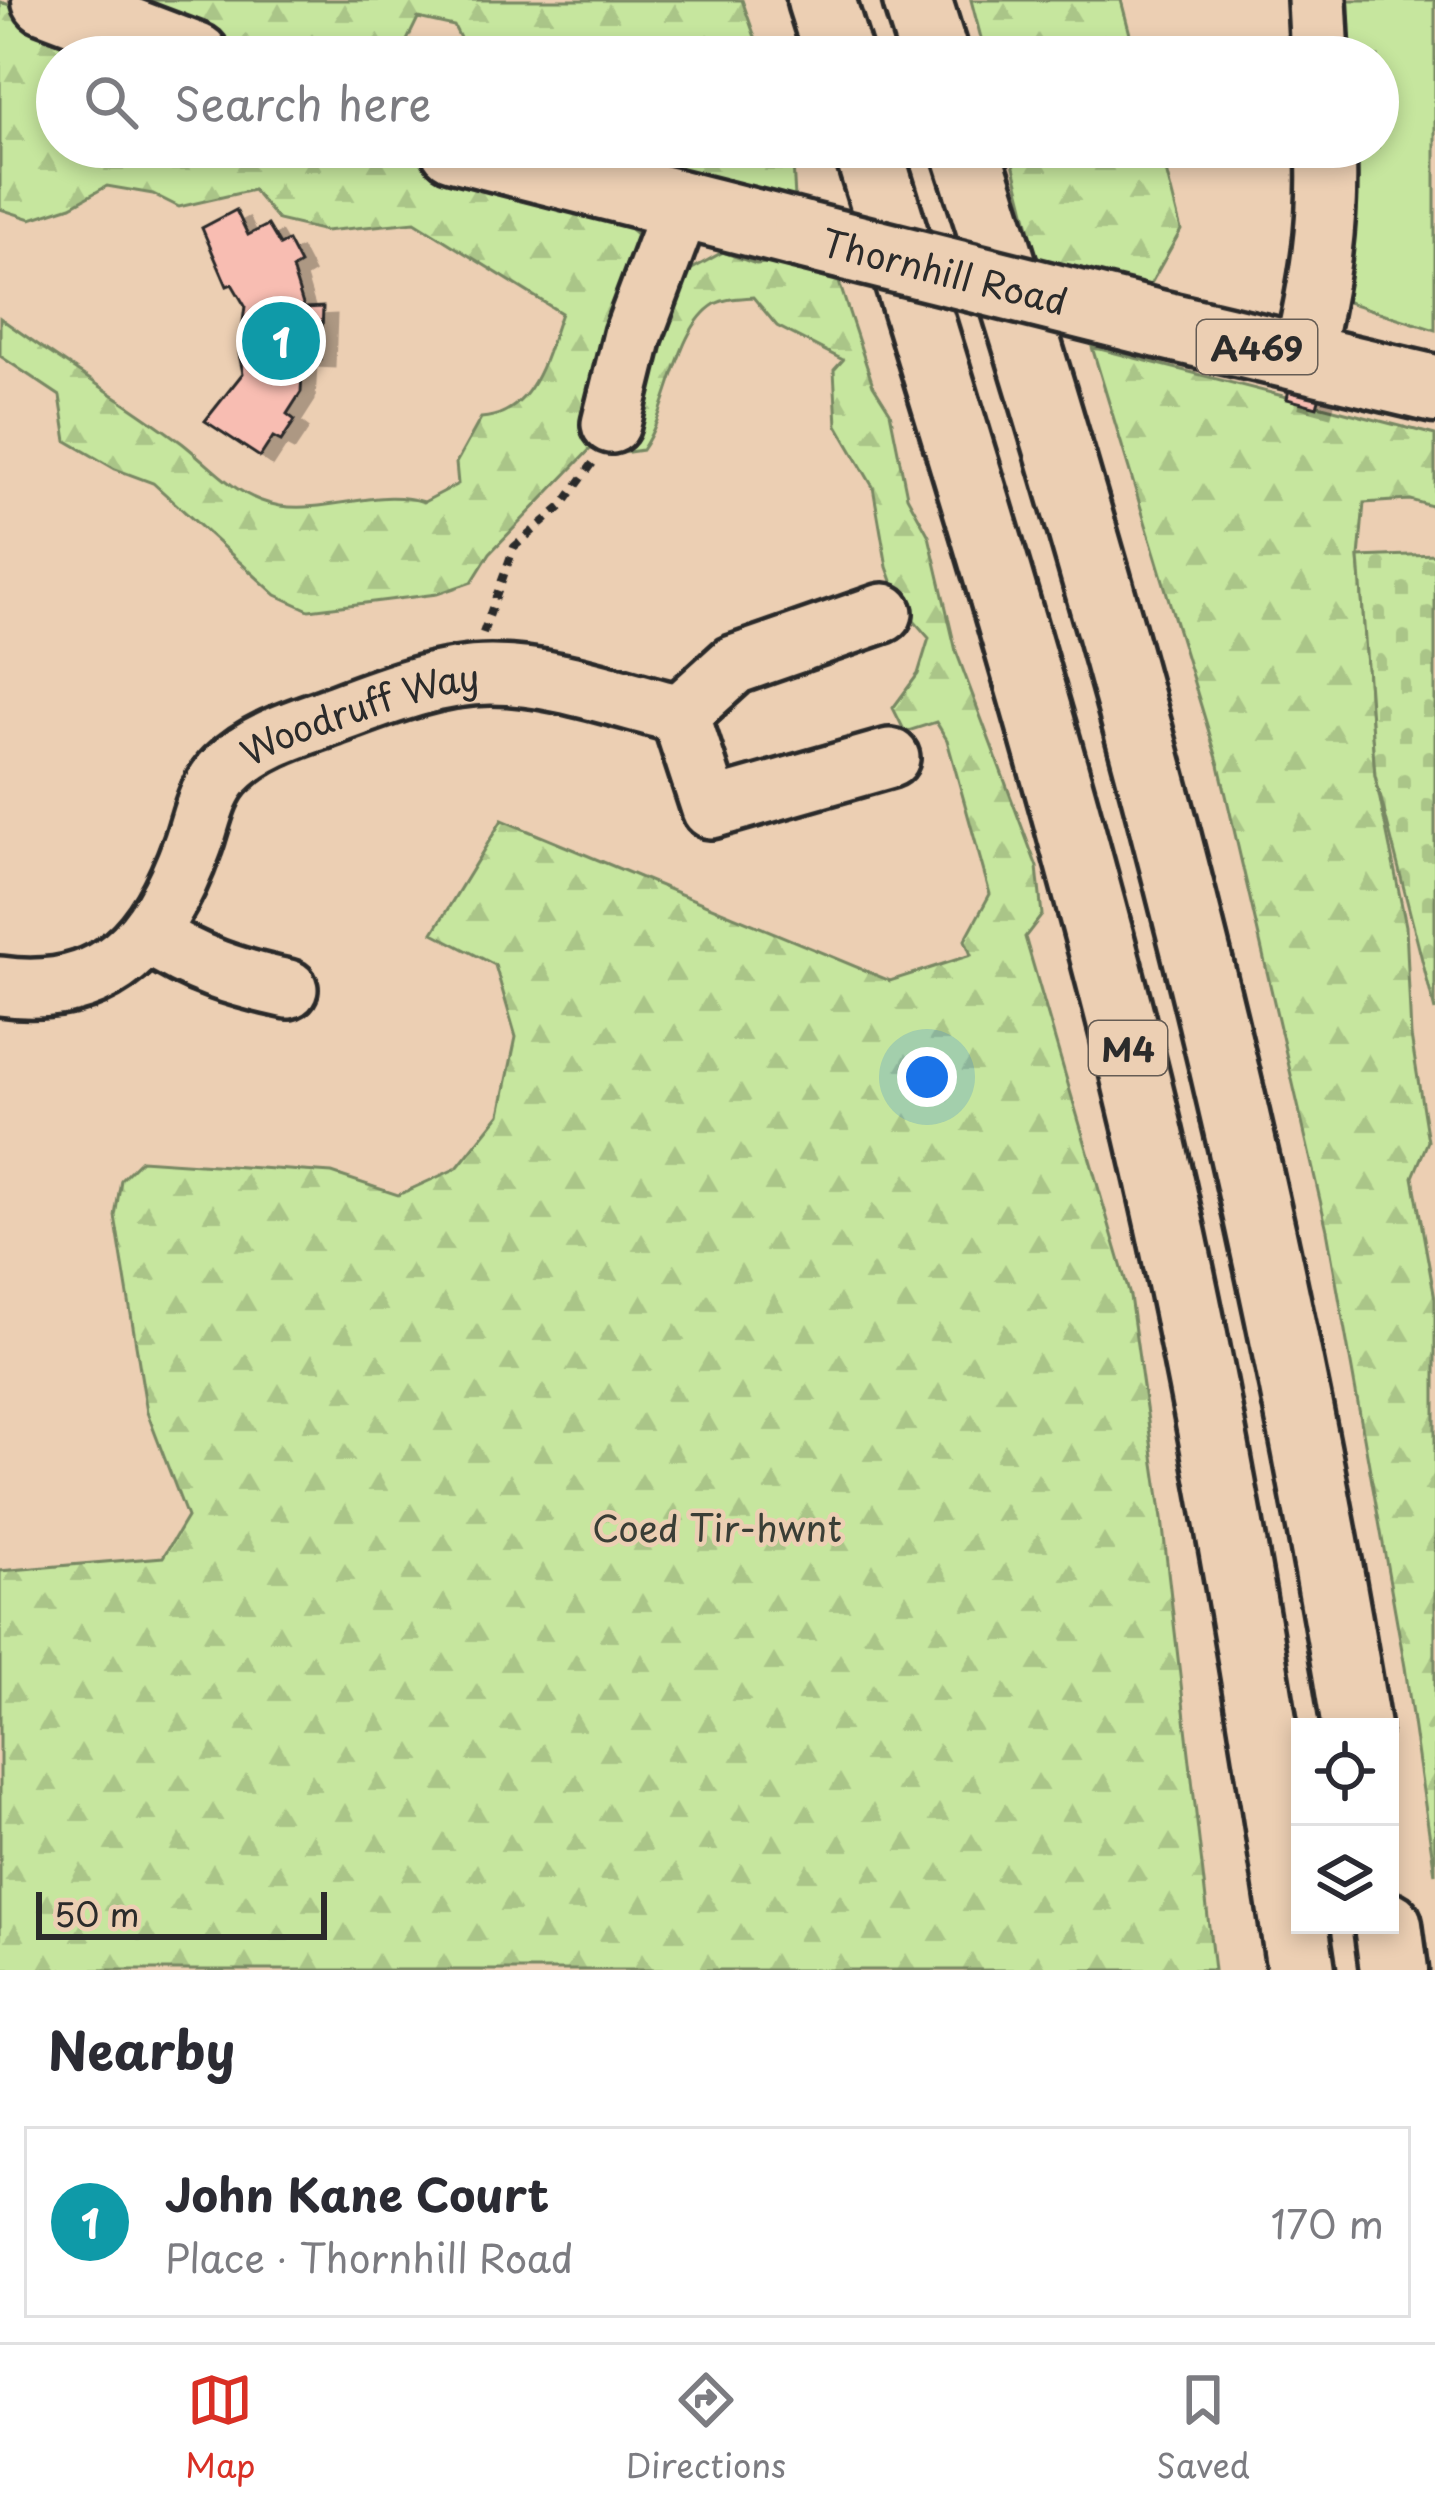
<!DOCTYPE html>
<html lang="en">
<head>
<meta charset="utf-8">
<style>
  :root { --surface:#fff; --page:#f2f2f3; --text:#2b2b33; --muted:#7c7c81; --line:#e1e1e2; --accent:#d93025 }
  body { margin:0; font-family:"Playpen Sans",sans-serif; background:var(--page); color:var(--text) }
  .controls { position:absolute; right:36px; bottom:36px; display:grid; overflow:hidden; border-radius:0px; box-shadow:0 6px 18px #0003 }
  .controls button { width:108px; height:108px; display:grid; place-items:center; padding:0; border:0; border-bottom:3px solid var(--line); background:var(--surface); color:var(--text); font:60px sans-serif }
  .scale { position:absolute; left:36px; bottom:30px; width:291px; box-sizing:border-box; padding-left:12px; border:6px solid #2b2b2b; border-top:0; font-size:33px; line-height:42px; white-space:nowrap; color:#2b2b2b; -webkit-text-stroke:9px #eccfb3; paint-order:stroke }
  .you { position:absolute; left:927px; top:1077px; width:42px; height:42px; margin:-30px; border:9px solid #fff; border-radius:50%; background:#1a73e8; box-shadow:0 0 0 18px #1a73e833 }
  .badge { display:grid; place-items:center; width:78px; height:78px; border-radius:50%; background:var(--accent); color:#fff; font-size:39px; font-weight:700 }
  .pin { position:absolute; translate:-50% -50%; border:6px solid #fff; box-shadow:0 3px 12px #0006 }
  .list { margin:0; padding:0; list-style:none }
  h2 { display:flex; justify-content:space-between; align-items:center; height:156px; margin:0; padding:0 48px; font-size:51px }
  h2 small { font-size:39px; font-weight:400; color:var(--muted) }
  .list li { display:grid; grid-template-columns:78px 1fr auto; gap:36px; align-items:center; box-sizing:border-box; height:192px; margin:0 24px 24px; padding:0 24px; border:3px solid var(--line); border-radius:0px }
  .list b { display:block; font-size:45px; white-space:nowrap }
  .list p { margin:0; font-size:39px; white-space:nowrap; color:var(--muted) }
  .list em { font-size:39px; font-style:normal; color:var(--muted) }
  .icon { flex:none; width:66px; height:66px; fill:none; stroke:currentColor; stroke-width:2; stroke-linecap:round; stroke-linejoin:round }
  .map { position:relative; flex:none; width:1435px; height:1970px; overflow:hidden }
  .search { position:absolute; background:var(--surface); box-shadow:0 6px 18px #0003; left:36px; right:36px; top:36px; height:132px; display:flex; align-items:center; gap:30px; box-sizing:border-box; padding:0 42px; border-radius:66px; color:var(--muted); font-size:45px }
  .sheet { height:372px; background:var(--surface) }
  nav { display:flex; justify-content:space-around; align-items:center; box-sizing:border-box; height:168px; border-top:3px solid var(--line); background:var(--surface); font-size:33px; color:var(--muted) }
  nav a { display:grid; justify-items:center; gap:6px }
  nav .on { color:var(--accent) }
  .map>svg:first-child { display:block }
</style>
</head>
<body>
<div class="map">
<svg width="1435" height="1970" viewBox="0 0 1435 1970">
  <defs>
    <pattern id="forest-firs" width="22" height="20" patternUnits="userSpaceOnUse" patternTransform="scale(3)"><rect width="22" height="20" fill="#c6e69e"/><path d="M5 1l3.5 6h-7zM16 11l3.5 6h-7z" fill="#aac588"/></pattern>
    <pattern id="cemetery-stones" width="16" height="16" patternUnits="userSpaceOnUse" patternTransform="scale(3)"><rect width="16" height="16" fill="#c6e69e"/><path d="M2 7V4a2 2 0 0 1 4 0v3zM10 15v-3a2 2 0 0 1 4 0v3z" fill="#aac588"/></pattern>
    <filter id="shadow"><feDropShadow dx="13" dy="8" stdDeviation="0" flood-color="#0004"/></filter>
  </defs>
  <rect width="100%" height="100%" fill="#eccfb3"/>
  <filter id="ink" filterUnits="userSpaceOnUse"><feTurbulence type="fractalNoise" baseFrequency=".00833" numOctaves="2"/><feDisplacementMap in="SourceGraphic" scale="24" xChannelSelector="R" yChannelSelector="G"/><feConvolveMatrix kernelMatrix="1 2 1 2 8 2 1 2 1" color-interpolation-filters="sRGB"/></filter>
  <g filter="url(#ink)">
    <path fill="#c6e69e" stroke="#788864" stroke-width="3" d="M1336,0H1435V330L1335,298L1348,147H1378V57H1341Z"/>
    <path fill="url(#forest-firs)" stroke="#788864" stroke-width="3" d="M82,0H742L762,57H459L463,44L454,26L418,18L399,57H273L147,10Z
      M971,0H1121L1136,57H986Z
      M0,2L30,11L109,57H57V147H365L436,162L618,218L683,274L723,252L756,264L791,261L839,282L873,385L890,412L907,496L929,536L956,651L1037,867L1042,915L1025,937L1130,1296L1162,1519L1214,1970H0V1571L163,1557L187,1517L147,1412L115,1216L121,1180L141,1160L332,1173L398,1195L457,1168L500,1114L516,1037L495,965L433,933L502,820L890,981L971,955L965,940L990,894L947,740L936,722L905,732L893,708L918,674L929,638L901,606L887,567L873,487L837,425L834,370L843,360L777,326L753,297C741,298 725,298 715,304C675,328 670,410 642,450L622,453L619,438H601L490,553L472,582L437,594L309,610L276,595L153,483L115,469L67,441L60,396L0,356V318C59,361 123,399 182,443C214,468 237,499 280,506C329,513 378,487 424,502L458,484L456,463L481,418C535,414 546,355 561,313L415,222L325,231L278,220L253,190L179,207L153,194L107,186L71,206L31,219L0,209Z
      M575,147H792L795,198L713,185Z
      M1009,147H1160L1181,230L1149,287L1038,263Z
      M1092,347L1435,435V507L1410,500L1364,503L1359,557L1375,775L1406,926L1411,1036L1428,1141L1413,1177L1435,1299V1874L1405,1667L1327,1230L1219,765Z"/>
    <path fill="url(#cemetery-stones)" stroke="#788864" stroke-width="3" d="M1435,554V1011L1375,775L1359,557Z"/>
    <path fill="#f8bdb2" stroke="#2b2b2b" stroke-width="3" filter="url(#shadow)" d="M236,210L248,235L268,225L280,245L288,241L300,264L292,269L304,308L323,307L321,359L303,358L301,392L287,414L295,420L281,441L273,437L260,457L205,421L243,373L239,354L245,306L232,284L227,286L202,228Z
      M1289,389L1320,396L1317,407L1287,399Z"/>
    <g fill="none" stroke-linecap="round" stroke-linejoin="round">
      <defs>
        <g id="minor">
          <path d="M1317,0L1320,57"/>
          <path d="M1302,358C1319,286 1330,221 1326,147"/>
          <path d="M611,424L633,335L681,207"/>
          <path d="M680,714L711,809L890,758"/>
          <path d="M680,714L734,665L883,613"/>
          <path d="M149,935C195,965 235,978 288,989"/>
          <path id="s1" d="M0,986C109,1001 159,939 193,844C202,818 206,790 226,770C255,741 294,729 332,716C382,697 437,675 491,675C554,675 619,699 680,714"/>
        </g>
        <path id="major" d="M46,0L196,57
          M454,147L805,236
          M1150,322L1435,389"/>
        <path id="highway" d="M821,0L839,57
          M917,0L935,57
          M867,147C963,457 1058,765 1136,1080C1208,1373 1256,1672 1301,1970
          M965,147C1132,664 1269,1190 1356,1727
          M1388,1925L1394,1970"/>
      </defs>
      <use href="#minor" stroke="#2b2b2b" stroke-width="66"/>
      <use href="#major" stroke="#2b2b2b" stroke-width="75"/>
      <use href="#highway" stroke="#2b2b2b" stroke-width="75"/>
      <path stroke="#2b2b2b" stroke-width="8" stroke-dasharray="9 9" stroke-linecap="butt" d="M483,633L514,547L561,507L593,463"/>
      <use href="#minor" stroke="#eccfb3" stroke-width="57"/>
      <use href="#major" stroke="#eccfb3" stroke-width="66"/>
      <use href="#highway" stroke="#eccfb3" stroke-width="66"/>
      <defs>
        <g id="major-bridge">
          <path id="s2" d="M805,236L1150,322"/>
        </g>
      </defs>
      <use href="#major-bridge" stroke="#2b2b2b" stroke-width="75" stroke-linecap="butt"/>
      <use href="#major-bridge" stroke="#eccfb3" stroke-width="66"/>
    </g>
  </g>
  <g text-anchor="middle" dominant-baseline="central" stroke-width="9" stroke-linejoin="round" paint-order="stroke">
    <g fill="#eccfb3" stroke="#655c54" stroke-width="3">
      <rect x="1197" y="320" width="120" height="54" rx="9"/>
      <rect x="1089" y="1021" width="78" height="54" rx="9"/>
    </g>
    <g font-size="33" font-weight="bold" fill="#2b2b2b">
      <text x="1257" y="347">A469</text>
      <text x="1128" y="1048">M4</text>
    </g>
    <g font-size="36" fill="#2b2b2b" stroke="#eccfb3">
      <text stroke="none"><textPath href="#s2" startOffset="144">Thornhill Road</textPath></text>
      <text stroke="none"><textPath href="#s1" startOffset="495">Woodruff Way</textPath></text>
    </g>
    <g font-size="36" fill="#3a3e36" stroke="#eccfb3">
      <text x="717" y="1527">Coed Tir-hwnt</text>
    </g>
  </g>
</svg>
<div class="controls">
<button><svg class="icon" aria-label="locate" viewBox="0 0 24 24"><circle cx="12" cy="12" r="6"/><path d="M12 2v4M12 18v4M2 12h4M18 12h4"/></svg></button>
<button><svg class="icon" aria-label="layers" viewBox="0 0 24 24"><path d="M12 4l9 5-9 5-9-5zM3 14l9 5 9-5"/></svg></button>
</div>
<div class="scale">50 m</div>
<div class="you"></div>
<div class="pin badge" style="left:281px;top:341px;background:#0f9aa8">1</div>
<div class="search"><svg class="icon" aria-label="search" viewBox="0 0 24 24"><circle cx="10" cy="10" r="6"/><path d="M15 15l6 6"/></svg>Search here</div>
</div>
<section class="sheet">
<h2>Nearby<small></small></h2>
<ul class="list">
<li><span class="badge" style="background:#0f9aa8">1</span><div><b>John Kane Court</b><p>Place · Thornhill Road</p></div><em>170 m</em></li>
</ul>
</section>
<nav>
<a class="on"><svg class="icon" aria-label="map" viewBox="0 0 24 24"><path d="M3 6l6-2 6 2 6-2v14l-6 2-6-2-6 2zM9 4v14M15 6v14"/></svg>Map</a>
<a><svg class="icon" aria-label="directions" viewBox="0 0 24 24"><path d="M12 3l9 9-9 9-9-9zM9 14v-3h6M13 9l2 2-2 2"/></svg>Directions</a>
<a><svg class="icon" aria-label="saved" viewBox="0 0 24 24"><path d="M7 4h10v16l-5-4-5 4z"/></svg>Saved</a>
</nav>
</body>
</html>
